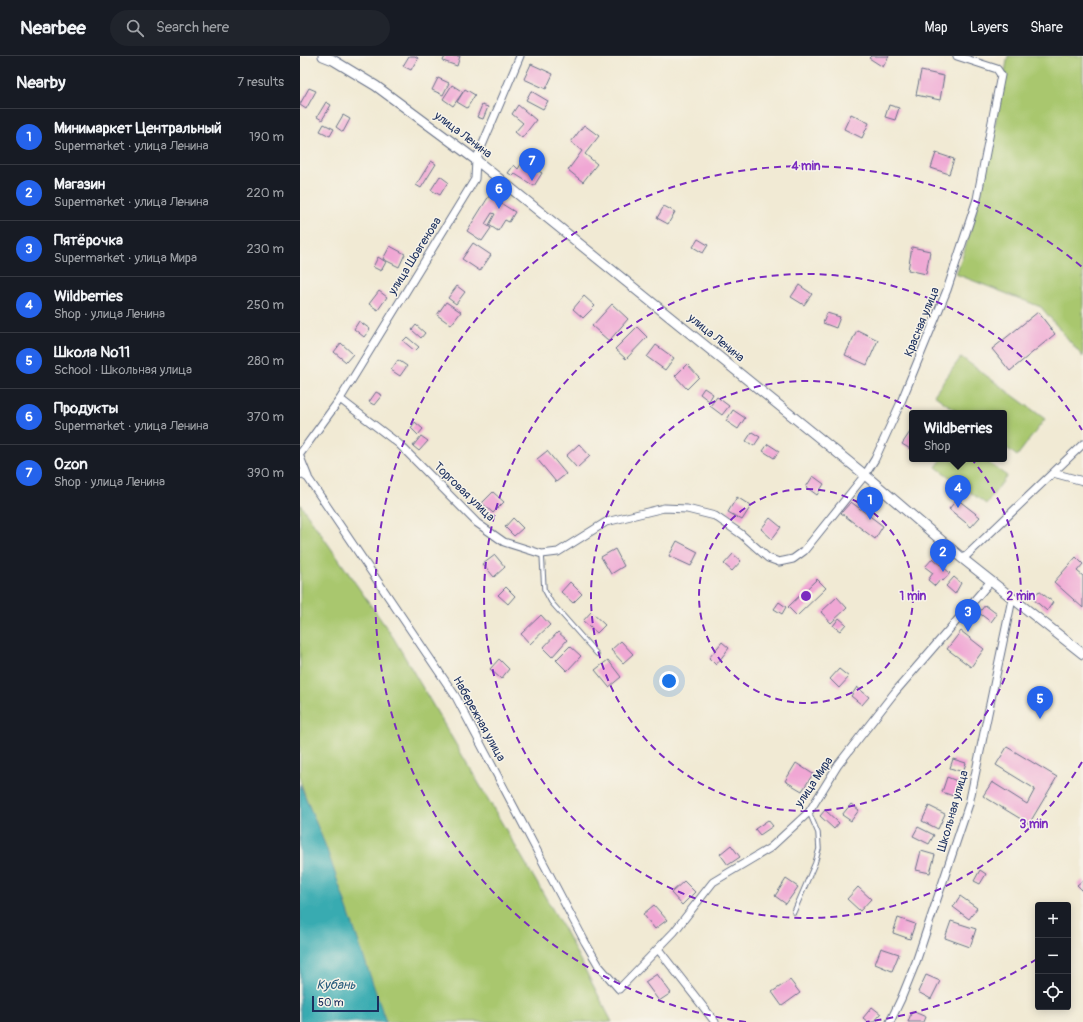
<!DOCTYPE html>
<html lang="en">
<head>
<meta charset="utf-8">
<style>
  :root { --surface:#171b24; --page:#20242c; --text:#f1f3f6; --muted:#9ea1a6; --line:#363941; --accent:#2563eb }
  body { margin:0; font-family:Pangolin,sans-serif; background:var(--page); color:var(--text) }
  .controls { position:absolute; right:12px; bottom:12px; display:grid; overflow:hidden; border-radius:4px; box-shadow:0 2px 10px #0003 }
  .controls button { width:36px; height:36px; display:grid; place-items:center; padding:0; border:0; border-bottom:1px solid var(--line); background:var(--surface); color:var(--text); font:20px sans-serif }
  .scale { position:absolute; left:12px; bottom:10px; width:67px; box-sizing:border-box; padding-left:4px; border:2px solid #1b2f5e; border-top:0; font-size:11px; line-height:14px; white-space:nowrap; color:#1b2f5e; -webkit-text-stroke:3px #f7f3e8; paint-order:stroke }
  .you { position:absolute; left:369px; top:625px; width:14px; height:14px; margin:-10px; border:3px solid #fff; border-radius:50%; background:#1a73e8; box-shadow:0 0 0 6px #1a73e833 }
  .badge { display:grid; place-items:center; width:26px; height:26px; border-radius:50%; background:var(--accent); color:#fff; font-size:13px; font-weight:700 }
  .pin { position:absolute; translate:-50% -33px; filter:drop-shadow(0 1px 2px #0008) }
  .pin::after { content:''; position:absolute; top:21px; width:14px; height:12px; background:inherit; clip-path:polygon(0 0,100% 0,50% 100%) }
  .popup { position:absolute; left:609px; top:354px; width:98px; height:52px; box-sizing:border-box; display:grid; place-content:center; border-radius:4px; background:var(--surface); filter:drop-shadow(0 1px 3px #0005); font-size:13px; white-space:nowrap; color:var(--muted) }
  .popup b { font-size:15px; color:var(--text) }
  .popup::after { content:''; position:absolute; left:50%; top:100%; margin-left:-8px; border:8px solid transparent; border-top-color:var(--surface) }
  .list { margin:0; padding:0; list-style:none }
  h2 { display:flex; justify-content:space-between; align-items:center; height:52px; margin:0; padding:0 16px; font-size:17px }
  h2 small { font-size:13px; font-weight:400; color:var(--muted) }
  .list li { display:grid; grid-template-columns:26px 1fr auto; gap:12px; align-items:center; box-sizing:border-box; height:56px; padding:0 16px; border-top:1px solid var(--line) }
  .list b { display:block; font-size:15px; white-space:nowrap }
  .list p { margin:0; font-size:13px; white-space:nowrap; color:var(--muted) }
  .list em { font-size:13px; font-style:normal; color:var(--muted) }
  .icon { flex:none; width:22px; height:22px; fill:none; stroke:currentColor; stroke-width:2; stroke-linecap:round; stroke-linejoin:round }
  .map { position:relative; flex:none; width:783px; height:966px; overflow:hidden }
  header { display:flex; align-items:center; gap:24px; box-sizing:border-box; height:56px; padding:0 20px; background:var(--surface); border-bottom:1px solid var(--line) }
  header strong { font-size:19px }
  nav { display:flex; gap:22px; margin-inline-start:auto; font-size:14px }
  .search { width:280px; height:36px; background:var(--page); display:flex; align-items:center; gap:10px; box-sizing:border-box; padding:0 14px; border-radius:22px; color:var(--muted); font-size:15px }
  main { display:flex }
  aside { flex:1; background:var(--surface) }
  .map>svg:first-child { display:block }
</style>
</head>
<body>
<header>
<strong>Nearbee</strong>
<div class="search"><svg class="icon" aria-label="search" viewBox="0 0 24 24"><circle cx="10" cy="10" r="6"/><path d="M15 15l6 6"/></svg>Search here</div>
<nav><a>Map</a><a>Layers</a><a>Share</a></nav>
</header>
<main>
<aside>
<h2>Nearby<small>7 results</small></h2>
<ul class="list">
<li><span class="badge">1</span><div><b>Минимаркет Центральный</b><p>Supermarket · улица Ленина</p></div><em>190 m</em></li>
<li><span class="badge">2</span><div><b>Магазин</b><p>Supermarket · улица Ленина</p></div><em>220 m</em></li>
<li><span class="badge">3</span><div><b>Пятёрочка</b><p>Supermarket · улица Мира</p></div><em>230 m</em></li>
<li><span class="badge">4</span><div><b>Wildberries</b><p>Shop · улица Ленина</p></div><em>250 m</em></li>
<li><span class="badge">5</span><div><b>Школа №11</b><p>School · Школьная улица</p></div><em>280 m</em></li>
<li><span class="badge">6</span><div><b>Продукты</b><p>Supermarket · улица Ленина</p></div><em>370 m</em></li>
<li><span class="badge">7</span><div><b>Ozon</b><p>Shop · улица Ленина</p></div><em>390 m</em></li>
</ul>
</aside>
<div class="map">
<svg width="783" height="966" viewBox="0 0 783 966">
  <rect width="100%" height="100%" fill="#f7f3e8"/>
  <filter id="ink" filterUnits="userSpaceOnUse"><feTurbulence type="fractalNoise" baseFrequency=".025" numOctaves="2"/><feDisplacementMap in="SourceGraphic" scale="8" xChannelSelector="R" yChannelSelector="G"/><feConvolveMatrix kernelMatrix="1 2 1 2 8 2 1 2 1" color-interpolation-filters="sRGB"/></filter>
  <filter id="wash" filterUnits="userSpaceOnUse"><feTurbulence type="fractalNoise" baseFrequency=".012" numOctaves="4" result="noise"/><feDisplacementMap in="SourceGraphic" scale="16" xChannelSelector="R" yChannelSelector="G"/><feGaussianBlur stdDeviation="0.9" result="paint"/><feColorMatrix in="noise" values="0 0 0 0 0 0 0 0 0 0 0 0 0 0 0 0 0 1.4 0 .05"/><feComposite in="paint" operator="in"/></filter>
  <g filter="url(#wash)">
    <rect width="100%" height="100%" fill="#f1ead4"/>
    <path fill="#a9c76e" stroke="#627b66" d="M708,0H783V301L741,251L656,218L664,196L684,126Z
      M661,301L745,363L717,400L704,390V357H659L634,339Z
      M642,403H683L707,420L686,448L636,411Z
      M0,448L93,581L264,873L312,966H77L51,880L0,724Z"/>
    <path fill="#38abb1" stroke="#2a6d88" d="M0,728L26,791L86,966H0Z"/>
    <g id="blocks">
      <path fill="#f0a7d4" d="M109,0H115L118,2L111,14L103,10Z
        M145,0H160L157,10L143,5Z
        M571,0H589L583,11L569,2Z
        M231,8L253,18L246,33L224,23Z
        M621,15L644,20L640,44L616,39Z
        M138,22L149,27L143,39L132,34Z
        M152,29L163,36L153,50L143,43Z
        M9,32L16,35L6,53L0,49V48Z
        M165,33L175,39L167,52L157,46Z
        M231,35L248,45L243,53L226,44Z
        M26,46L31,49L22,64L17,61Z
        M182,49L188,51L183,63L177,61Z
        M218,49L236,64L222,82L215,76L223,67L212,58Z
        M589,49L599,52L595,64L585,61Z
        M551,58L569,67L562,82L544,73Z
        M43,59L50,63L43,76L36,71Z
        M24,68L34,73L30,80L20,75Z
        M284,69L299,80L285,98L297,108L283,126L268,114L282,95L271,86Z
        M636,97L654,103L649,118L631,112Z
        M131,105L136,108L121,132L116,129Z
        M223,105L242,117L234,130L215,118L213,120L208,117L214,109L218,113Z
        M140,120L148,126L140,139L131,134Z
        M189,140L215,156L209,166L205,164L198,175L189,169L195,158L192,157L185,168L191,172L182,185L167,175Z
        M364,150L375,156L368,168L357,162Z
        M398,183L408,189L403,197L393,191Z
        M173,187L191,199L180,215L162,203Z
        M90,190L105,198L99,211L83,203Z
        M612,191L630,195L626,218L608,214Z
        M78,201L86,206L81,215L73,211Z
        M499,229L512,238L504,249L491,241Z
        M157,230L165,236L156,248L148,242Z
        M79,235L87,241L78,254L69,248Z
        M284,240L295,250L283,262L273,253Z
        M146,246L161,256L151,269L137,259Z
        M312,248L328,263L309,285L292,270Z
        M738,256L755,278L710,315L692,293Z
        M527,257L540,261L536,272L523,267Z
        M59,265L70,273L64,281L54,273Z
        M116,269L125,277L121,282L112,274Z
        M337,271L347,281L326,303L315,293Z
        M557,274L578,284L567,309L545,299Z
        M107,281L119,291L115,295L103,285Z
        M41,287L53,298L46,306L34,296Z
        M356,289L374,302L365,314L347,301Z
        M98,304L107,310L100,320L91,314Z
        M387,308L399,321L387,333L375,320Z
        M404,332L413,338L409,345L400,338Z
        M76,336L82,339L74,349L69,346Z
        M417,341L429,350L422,359L410,350Z
        M433,354L445,362L438,373L426,365Z
        M115,366L123,373L118,379L111,372Z
        M612,373V394L602,388Z
        M452,376L460,381L454,390L446,385Z
        M121,380L128,385L119,395L113,390Z
        M279,388L290,400L277,412L266,400Z
        M468,388L479,395L474,402L463,395Z
        M247,395L266,418L256,426L237,403Z
        M513,420L524,428L517,439L506,431Z
        M193,436L204,446L193,457L182,447Z
        M437,441L451,450L442,464L428,456Z
        M657,443L680,461L671,471L649,453Z
        M551,446L583,470L575,483L541,457Z
        M213,462L223,472L214,480L205,471Z
        M470,462L481,471L472,483L461,473Z
        M377,485L398,496L391,510L369,500Z
        M315,493L324,510L311,518L301,501Z
        M433,498L441,505L432,515L424,508Z
        M195,499L205,511L194,521L183,508Z
        M776,501L783,508L777,515L783,520V552L754,526Z
        M633,502L650,517L643,525L641,523L635,530L628,524L633,517L625,511Z
        M654,521L661,527L655,538L646,530Z
        M517,523L526,532L497,560L488,551Z
        M270,526L282,538L273,547L261,536Z
        M206,531L215,540L208,548L198,539Z
        M739,535L753,546L747,555L733,543Z
        M537,541L547,552L531,567L521,556Z
        M479,546L486,551L482,558L474,553Z
        M685,549L697,558L691,566L679,557Z
        M291,556L305,569L297,577L283,565Z
        M241,559L250,569L230,588L221,578Z
        M539,562L546,568L540,575L533,570Z
        M661,575L684,593L671,611L647,593Z
        M258,576L267,584L252,601L243,592Z
        M321,585L333,598L323,607L311,594Z
        M422,586L429,592L416,609L409,602Z
        M270,590L281,600L267,615L256,604Z
        M199,603L209,613L201,623L190,613Z
        M308,604L321,621L309,631L295,614Z
        M539,613L549,621L539,632L530,623Z
        M557,631L569,641L562,649L551,640Z
        M707,691L757,721L729,768L683,740L692,726L727,748L735,733L696,709Z
        M653,703L666,707L663,716L650,712Z
        M496,707L513,718L502,735L485,725Z
        M647,721L662,727L656,741L642,736Z
        M551,748L559,754L551,765L542,759Z
        M629,750L645,758L638,773L622,765Z
        M525,754L539,767L534,773L520,760Z
        M468,764L473,770L460,779L455,773Z
        M618,771L634,779L629,788L613,780Z
        M431,789L440,801L428,809L420,798Z
        M621,795L635,799L630,817L616,814Z
        M680,814L686,818L680,828L674,825Z
        M486,823L498,831L486,848L475,840Z
        M783,824V835L777,829Z
        M384,825L395,836L382,849L371,837Z
        M558,831L571,843L560,855L547,843Z
        M660,840L677,852L669,863L653,851Z
        M354,849L367,864L355,873L343,858Z
        M598,862L615,868L610,883L593,877Z
        M651,865L676,873L670,891L645,882Z
        M581,892L599,898L592,915L575,908Z
        M357,918L371,937L359,945L345,926Z
        M626,919L640,925L631,943L618,936Z
        M490,924L500,937L482,950L472,936Z
        M572,951L581,958L574,966H568L563,962Z
        M612,955L626,961L624,966H608Z"/>
    </g>
  </g>
  <g filter="url(#ink)">
    <use href="#blocks" fill-opacity="0" stroke="#667087" stroke-width="1"/>
    <g fill="none" stroke-linecap="round" stroke-linejoin="round">
      <defs>
        <path id="service" d="M242,498L244,533L251,546L297,598
          M494,856L515,807L519,793L518,777L509,756"/>
        <path id="minor" d="M40,343L99,388L177,467L204,486L242,498L258,496L306,466L364,452L387,453L415,460L441,478L468,502L479,506L493,503L504,495L565,419L575,403L601,346L647,234L677,143L701,19L697,13L657,0
          M0,398L40,343L175,123L176,104L220,0
          M0,401L8,421
          M0,417L8,422L156,641L285,886L299,910L319,933L374,876L413,826L470,792L509,756L538,709L595,636L691,525
          M753,417L783,425
          M663,503L783,388
          M358,893L415,966
          M590,966L601,943L616,906L669,748L712,543"/>
        <path id="tertiary" d="M23,0L33,4L76,30L176,104L565,419L663,503L783,598"/>
      </defs>
      <use href="#service" stroke="#667087" stroke-width="5.5"/>
      <use href="#minor" stroke="#667087" stroke-width="9"/>
      <use href="#tertiary" stroke="#667087" stroke-width="11"/>
      <use href="#service" stroke="#fff" stroke-width="3.5"/>
      <use href="#minor" stroke="#fff" stroke-width="7"/>
      <use href="#tertiary" stroke="#fff" stroke-width="9"/>
    </g>
  </g>
  <g fill="none" stroke="#7b2cbf" stroke-width="2" stroke-dasharray="7 5">
    <circle cx="506" cy="540" r="107"/>
    <circle cx="506" cy="540" r="215"/>
    <path d="M782 706A322 322 0 1 1 782 374"/>
    <path d="M737 903A430 430 0 0 1 566 966M446 966A430 430 0 1 1 782 211"/>
  </g>
  <g text-anchor="middle" dominant-baseline="central" stroke-width="3" stroke-linejoin="round" paint-order="stroke">
    <g font-size="12" fill="#1b2f5e" stroke="#f7f3e8">
      <text transform="translate(163 79) rotate(37)">улица Ленина</text>
      <text transform="translate(115 200) rotate(-58)">улица Шовгенова</text>
      <text transform="translate(622 266) rotate(-68)">Красная улица</text>
      <text transform="translate(416 282) rotate(39)">улица Ленина</text>
      <text transform="translate(164 436) rotate(44)">Торговая улица</text>
      <text transform="translate(179 663) rotate(61)">Набережная улица</text>
      <text transform="translate(514 726) rotate(-56)">улица Мира</text>
      <text transform="translate(653 755) rotate(-74)">Школьная улица</text>
    </g>
    <g font-size="13" font-style="italic" fill="#255a7b" stroke="#f7f3e8">
      <text x="36" y="929">Кубань</text>
    </g>
  </g>
  <circle cx="506" cy="540" r="6" fill="#7b2cbf" stroke="#f7f3e8" stroke-width="2"/>
  <g font-size="12" text-anchor="middle" font-weight="bold" fill="#7b2cbf" stroke="#f7f3e8" stroke-width="3" stroke-linejoin="round" paint-order="stroke">
    <text x="506" y="114">4 min</text>
    <text x="613" y="544">1 min</text>
    <text x="721" y="544">2 min</text>
    <text x="734" y="772">3 min</text>
  </g>
</svg>
<div class="controls">
<button>+</button>
<button>−</button>
<button><svg class="icon" aria-label="locate" viewBox="0 0 24 24"><circle cx="12" cy="12" r="6"/><path d="M12 2v4M12 18v4M2 12h4M18 12h4"/></svg></button>
</div>
<div class="scale">50 m</div>
<div class="you"></div>
<div class="pin badge" style="left:570px;top:464px">1</div>
<div class="pin badge" style="left:643px;top:516px">2</div>
<div class="pin badge" style="left:668px;top:576px">3</div>
<div class="pin badge" style="left:658px;top:452px">4</div>
<div class="popup"><b>Wildberries</b>Shop</div>
<div class="pin badge" style="left:740px;top:663px">5</div>
<div class="pin badge" style="left:199px;top:153px">6</div>
<div class="pin badge" style="left:232px;top:125px">7</div>
</div>
</main>
</body>
</html>
